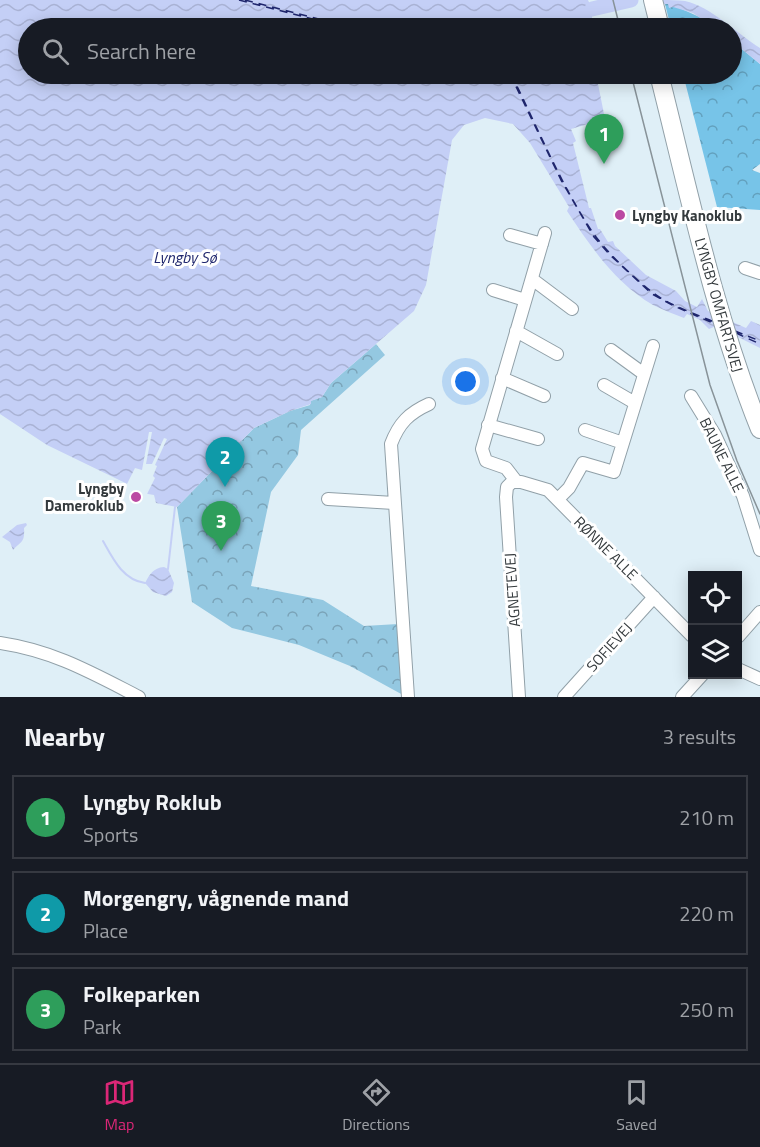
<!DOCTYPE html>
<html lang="en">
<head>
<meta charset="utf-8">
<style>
  :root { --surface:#171b24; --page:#20242c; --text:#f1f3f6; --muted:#9ea1a6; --line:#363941; --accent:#db2777 }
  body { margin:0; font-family:"Titillium Web",sans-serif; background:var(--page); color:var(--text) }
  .controls { position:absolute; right:18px; bottom:18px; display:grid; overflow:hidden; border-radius:0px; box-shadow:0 3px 15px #0003 }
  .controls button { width:54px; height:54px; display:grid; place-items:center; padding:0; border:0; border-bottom:2px solid var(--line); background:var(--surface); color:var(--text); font:30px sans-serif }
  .you { position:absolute; left:466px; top:382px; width:21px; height:21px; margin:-15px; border:4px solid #fff; border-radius:50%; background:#1a73e8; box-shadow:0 0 0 9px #1a73e833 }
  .badge { display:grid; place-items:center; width:39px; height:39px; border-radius:50%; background:var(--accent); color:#fff; font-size:20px; font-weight:700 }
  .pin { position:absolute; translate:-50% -50px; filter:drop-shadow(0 2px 3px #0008) }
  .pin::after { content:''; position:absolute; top:32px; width:21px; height:18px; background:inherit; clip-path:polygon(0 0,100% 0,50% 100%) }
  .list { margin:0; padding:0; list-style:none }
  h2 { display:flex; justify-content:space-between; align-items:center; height:78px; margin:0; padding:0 24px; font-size:26px }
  h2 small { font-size:20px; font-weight:400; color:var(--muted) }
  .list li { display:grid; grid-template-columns:39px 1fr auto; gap:18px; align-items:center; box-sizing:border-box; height:84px; margin:0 12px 12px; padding:0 12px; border:2px solid var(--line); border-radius:0px }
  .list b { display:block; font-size:22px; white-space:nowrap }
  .list p { margin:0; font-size:20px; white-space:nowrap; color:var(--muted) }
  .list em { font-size:20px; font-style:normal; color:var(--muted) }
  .icon { flex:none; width:33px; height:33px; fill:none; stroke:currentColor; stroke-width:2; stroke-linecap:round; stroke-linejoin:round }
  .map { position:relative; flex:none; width:760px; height:697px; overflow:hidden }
  .search { position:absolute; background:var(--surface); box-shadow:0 3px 15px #0003; left:18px; right:18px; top:18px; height:66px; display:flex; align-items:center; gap:15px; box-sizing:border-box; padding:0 21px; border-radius:33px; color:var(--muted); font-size:22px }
  .sheet { height:366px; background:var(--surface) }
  nav { display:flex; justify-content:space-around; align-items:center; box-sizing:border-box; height:84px; border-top:2px solid var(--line); background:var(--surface); font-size:16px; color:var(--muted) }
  nav a { display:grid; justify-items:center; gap:3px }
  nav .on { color:var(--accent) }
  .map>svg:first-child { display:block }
</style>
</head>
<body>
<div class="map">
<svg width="760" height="697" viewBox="0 0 760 697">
  <defs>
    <pattern id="forest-crowns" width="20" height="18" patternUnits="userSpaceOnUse" patternTransform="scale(1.5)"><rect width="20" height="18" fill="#77c4e8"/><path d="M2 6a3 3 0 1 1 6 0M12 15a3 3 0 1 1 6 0" fill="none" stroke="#62a0bd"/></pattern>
    <pattern id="park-crowns" width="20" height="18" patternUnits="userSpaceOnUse" patternTransform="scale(1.5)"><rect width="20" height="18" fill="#94c8e1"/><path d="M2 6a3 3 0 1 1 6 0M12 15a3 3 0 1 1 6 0" fill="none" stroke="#7aa3b8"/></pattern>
    <pattern id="water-waves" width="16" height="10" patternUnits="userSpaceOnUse" patternTransform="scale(1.5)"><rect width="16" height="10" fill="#c4cff6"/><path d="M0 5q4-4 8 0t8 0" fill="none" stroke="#a9b2d4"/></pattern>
  </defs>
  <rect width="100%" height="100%" fill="#dfeff7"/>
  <path fill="url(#forest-crowns)" d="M664,0C681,11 701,14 715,28H671Z
    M732,41L760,64V164L752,170L760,173V210L717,207L683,74H732Z"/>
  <path fill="url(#park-crowns)" d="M376,344L385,355L301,430L298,455L271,492L251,586L323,600L364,626L398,624L403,695L350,666L299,645L232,628L192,602L177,507L254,428L290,411L310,405V401L322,397L331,383Z"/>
  <path fill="url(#water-waves)" d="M0,0H588L592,9V28H28V74H596L604,114L595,122L571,129L576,141L573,143L589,208H591L598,229H600L608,242L613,241L615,246L646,275L676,291L685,301L697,307L702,299L708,311L746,328L751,321L760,325V348L716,326L709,329L700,320L687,314L684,318C674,314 663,310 653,305C615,283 591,247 567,211L569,207L530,143L513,124L485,118L464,125L452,140L426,285L414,311L331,383L322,397L311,401V404L290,411L254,428L177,507L156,503L154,495L148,494L47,445L0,414Z
    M662,0C670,0 678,0 685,1C710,6 738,34 760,48V64L732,41V28H715L693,13L673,7L669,8L668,4H662Z
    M26,523L27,525L24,528C25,543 21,541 13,550L10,542L2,537L17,525Z
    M164,567L168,569L174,583L172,592L166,596L153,592L145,583C150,574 153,568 164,567Z"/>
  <path fill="#dfeff7" d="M149,432H152L146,464H152L164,438L167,439L155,465L157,466L153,476L155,478L146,496L126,486L135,468L142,470Z"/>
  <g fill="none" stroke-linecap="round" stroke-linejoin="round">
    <path stroke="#c4cff6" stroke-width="2" d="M103,541C113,559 123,580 145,583
      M168,569L175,507"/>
    <path stroke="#c4cff6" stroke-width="15" d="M592,9L631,0"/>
    <path stroke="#1f266d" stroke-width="1.5" stroke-dasharray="8 6" stroke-linecap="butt" d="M239,0L347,28
      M245,0L353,28
      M510,74L561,180L594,237L609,254L652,294L674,306L715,324
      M511,74C537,126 559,181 591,230C605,251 632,276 652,292C670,306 694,313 714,322
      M735,331L760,341
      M736,333L760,344"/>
    <defs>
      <path id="minor" d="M510,235L542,244
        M745,268L760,273
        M532,279L572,309
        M493,290L525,300
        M516,331L557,354
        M611,350L644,374
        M502,378L544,396
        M604,385L635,403
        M691,396L715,435L743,496L760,550
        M488,425L538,439
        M585,430L623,443
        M516,481L506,468L486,461L482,449L545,233
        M328,499L394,503
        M558,499L569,488L583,463L614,472L653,346
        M738,637L760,612
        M0,643C54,651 92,673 139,697
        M738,669L760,679
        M408,697L391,444C399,423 409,413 429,404
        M519,697L506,497L507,487L512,482H521L548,490L692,636
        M564,697L654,597
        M682,697L703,674"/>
      <path id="highway" d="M653,0L660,28
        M659,74C689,193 714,314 760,429"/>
    </defs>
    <use href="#minor" stroke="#91a0a8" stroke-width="14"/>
    <use href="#highway" stroke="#91a0a8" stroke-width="20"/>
    <use href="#minor" stroke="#fff" stroke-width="12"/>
    <use href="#highway" stroke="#fff" stroke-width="18"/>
    <path stroke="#889399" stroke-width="1.5" d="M613,0L620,28
      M631,74L710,385L737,461L760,514"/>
  </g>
  <g fill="#bb49a3" stroke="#fff" stroke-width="2">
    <circle cx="620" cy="215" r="6"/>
    <circle cx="136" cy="497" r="6"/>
  </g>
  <g text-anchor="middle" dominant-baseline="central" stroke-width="6" stroke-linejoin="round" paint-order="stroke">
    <g font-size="15" font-weight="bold" fill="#343a3d" stroke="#fff" text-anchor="start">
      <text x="632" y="215">Lyngby Kanoklub</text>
      <text x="124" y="488" text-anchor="end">Lyngby<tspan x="124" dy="17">Dameroklub</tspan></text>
    </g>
    <g font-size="15" fill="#343a3d" stroke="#fff">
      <text transform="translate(719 305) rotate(74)">LYNGBY OMFARTSVEJ</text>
      <text transform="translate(722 455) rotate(64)">BAUNE ALLE</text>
      <text transform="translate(606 548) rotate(45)">RØNNE ALLE</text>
      <text transform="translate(512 590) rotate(-94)">AGNETEVEJ</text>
      <text transform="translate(609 647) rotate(-48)">SOFIEVEJ</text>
    </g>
    <g font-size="16" font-style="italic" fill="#1f266d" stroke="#fff">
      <text x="185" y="257">Lyngby Sø</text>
    </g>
  </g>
</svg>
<div class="controls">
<button><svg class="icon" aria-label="locate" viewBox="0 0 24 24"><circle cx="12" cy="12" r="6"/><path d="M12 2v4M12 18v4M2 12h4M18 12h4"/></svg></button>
<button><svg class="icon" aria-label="layers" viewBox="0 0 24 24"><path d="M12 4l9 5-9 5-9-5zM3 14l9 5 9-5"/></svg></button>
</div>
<div class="you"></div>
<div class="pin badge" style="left:604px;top:164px;background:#2e9e5b">1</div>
<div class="pin badge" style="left:225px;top:487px;background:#0f9aa8">2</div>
<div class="pin badge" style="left:221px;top:551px;background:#2e9e5b">3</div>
<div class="search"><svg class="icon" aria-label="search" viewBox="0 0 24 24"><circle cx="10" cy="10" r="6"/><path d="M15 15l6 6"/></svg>Search here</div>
</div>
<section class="sheet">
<h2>Nearby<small>3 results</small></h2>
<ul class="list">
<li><span class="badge" style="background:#2e9e5b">1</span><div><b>Lyngby Roklub</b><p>Sports</p></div><em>210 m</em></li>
<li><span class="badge" style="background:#0f9aa8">2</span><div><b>Morgengry, vågnende mand</b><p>Place</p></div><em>220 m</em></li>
<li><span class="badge" style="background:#2e9e5b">3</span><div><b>Folkeparken</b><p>Park</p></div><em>250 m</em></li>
</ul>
</section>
<nav>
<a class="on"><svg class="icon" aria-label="map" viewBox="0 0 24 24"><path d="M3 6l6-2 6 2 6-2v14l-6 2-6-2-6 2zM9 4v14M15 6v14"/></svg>Map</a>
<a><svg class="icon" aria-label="directions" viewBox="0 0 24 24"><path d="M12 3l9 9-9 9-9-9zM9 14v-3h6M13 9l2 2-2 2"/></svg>Directions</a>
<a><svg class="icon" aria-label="saved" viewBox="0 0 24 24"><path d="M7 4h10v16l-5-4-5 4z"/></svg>Saved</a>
</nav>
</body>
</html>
